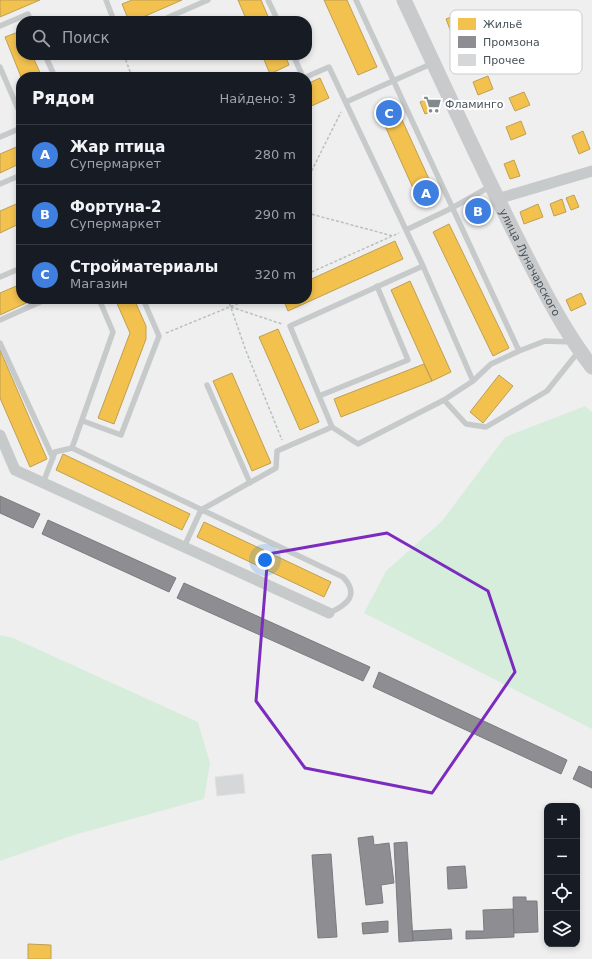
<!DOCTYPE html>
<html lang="ru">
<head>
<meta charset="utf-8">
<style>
  :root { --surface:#171b24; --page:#242831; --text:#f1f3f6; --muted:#9ea1a6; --line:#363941; --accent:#b45309 }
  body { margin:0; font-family:"DejaVu Sans",sans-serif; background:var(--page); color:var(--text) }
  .controls { position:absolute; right:12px; bottom:12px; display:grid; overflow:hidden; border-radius:8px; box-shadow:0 2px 6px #0003 }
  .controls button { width:36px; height:36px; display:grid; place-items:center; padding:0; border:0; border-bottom:1px solid var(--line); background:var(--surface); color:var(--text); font:20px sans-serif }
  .you { position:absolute; left:265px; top:560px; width:14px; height:14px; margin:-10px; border:3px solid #fff; border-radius:50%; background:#1a73e8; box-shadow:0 0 0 6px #1a73e833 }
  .badge { display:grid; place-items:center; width:26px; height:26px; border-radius:50%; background:var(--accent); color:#fff; font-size:13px; font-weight:700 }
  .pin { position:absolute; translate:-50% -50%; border:2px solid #fff; box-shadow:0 1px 4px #0006 }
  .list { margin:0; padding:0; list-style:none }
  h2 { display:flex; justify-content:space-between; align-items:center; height:52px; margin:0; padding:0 16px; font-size:17px }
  h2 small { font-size:13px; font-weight:400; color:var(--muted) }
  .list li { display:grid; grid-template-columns:26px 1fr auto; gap:12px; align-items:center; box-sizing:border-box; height:60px; padding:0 16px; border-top:1px solid var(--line) }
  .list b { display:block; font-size:15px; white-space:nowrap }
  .list p { margin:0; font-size:13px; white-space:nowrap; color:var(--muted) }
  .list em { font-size:13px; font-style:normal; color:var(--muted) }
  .icon { flex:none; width:22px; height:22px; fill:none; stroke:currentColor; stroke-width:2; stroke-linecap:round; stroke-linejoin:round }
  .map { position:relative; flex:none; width:592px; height:959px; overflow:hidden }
  .search { position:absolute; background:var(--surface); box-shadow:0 2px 6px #0003; left:16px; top:16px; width:296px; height:44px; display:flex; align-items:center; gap:10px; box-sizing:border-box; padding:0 14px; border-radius:16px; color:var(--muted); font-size:15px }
  .panel { position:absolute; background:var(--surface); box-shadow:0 2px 6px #0003; left:16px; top:72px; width:296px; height:232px; border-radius:16px }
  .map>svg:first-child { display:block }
</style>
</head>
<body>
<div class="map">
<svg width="592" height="959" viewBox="0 0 592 959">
  <rect width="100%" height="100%" fill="#f0efef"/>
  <path fill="#d6eddc" d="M585,406L592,412V729L364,613L386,571L442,521L505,437Z
    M0,635L13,638L198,722L210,763L204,799L74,835L0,861Z"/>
  <path fill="#f2c14e" stroke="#bfa052" d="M0,0H40L0,17Z
    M132,0H182L134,21H129L122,4Z
    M238,0H261L270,21H247Z
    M324,0H347L377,67L358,75Z
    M461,13L466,26L451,32L446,19Z
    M21,31V55H32L42,77H21L5,37Z
    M262,55H285L289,65L270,74Z
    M488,76L493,89L478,95L473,82Z
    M320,78L329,98L307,108V84Z
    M524,92L530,105L515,111L509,98Z
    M429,98L435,110L425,114L420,102Z
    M397,109L434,190L417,197L381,117Z
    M521,121L526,134L511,140L506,127Z
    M583,131L590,149L579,154L572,136Z
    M21,145V163L0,173V154Z
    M514,160L520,176L510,179L504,164Z
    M574,195L579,207L571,210L566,198Z
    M562,199L566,212L554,216L550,204Z
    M21,202V223L0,233V211Z
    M538,204L543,217L524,224L520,212Z
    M476,205L481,217L471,221L466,210Z
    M449,224L509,348L493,356L433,232Z
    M395,241L403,259L288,311L283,299H307V281Z
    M410,281L451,372L432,381L391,290Z
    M21,284V299H35L0,315V293Z
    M581,293L586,304L571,311L566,300Z
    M115,299H134L146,326V339L114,424L98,418L130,333Z
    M278,329L319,422L300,430L259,337Z
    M0,350L47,459L30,467L0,398Z
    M424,364L432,381L341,417L334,399Z
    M232,373L271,463L252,471L213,381Z
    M499,375L513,386L483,423L470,412Z
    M63,454L190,514L182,530L56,470Z
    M204,522L331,582L324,597L197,537Z
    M28,944L51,945V959H28Z"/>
  <path fill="#8d8d92" stroke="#787c81" d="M0,496L40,514L33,528L0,513Z
    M48,520L176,578L169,592L42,534Z
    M184,583L370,667L363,681L177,598Z
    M379,672L567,760L561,774L373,687Z
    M579,766L592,772V788L573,779Z
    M373,836L374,845L389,843L394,883L381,885L383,903L366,905L358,838Z
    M407,842L413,941L399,942L394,843Z
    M331,854L337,937L318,938L312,855Z
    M465,866L467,888L448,889L447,867Z
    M513,897H526V901H537L538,932L514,933Z
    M513,909L514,937L466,939V931H484L483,910Z
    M388,921V932L363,934L362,923Z
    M451,929L452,939L413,941L412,931Z"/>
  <path fill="#d6d7d8" stroke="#e1e1e2" d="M243,774L245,793L217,796L215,777Z"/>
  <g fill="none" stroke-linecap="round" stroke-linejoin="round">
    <path stroke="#b7c1bd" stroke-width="1.5" stroke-dasharray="3 2" stroke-linecap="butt" d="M124,55L132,77
      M307,180L341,112
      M307,213L393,236
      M307,274L399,233
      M228,299L246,351L282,440
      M231,307L282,324
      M166,333L249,299"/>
    <path stroke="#c7cacb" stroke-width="5.5" d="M106,0L114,21
      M268,0L278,21
      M356,0L519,351L545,341L572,342
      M160,21L208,0
      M0,26L28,14L31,21
      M45,55L55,77
      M293,55L303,77
      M0,67L21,116
      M306,77L329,67L423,266L290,326L332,427L358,444L444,400L473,381L491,364L519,351
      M346,102L433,63
      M0,137L21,128
      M0,184L21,175
      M406,230L452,208L491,186
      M423,266L473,381
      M0,277L21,268
      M0,320L47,299
      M0,343L53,458
      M207,385L250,483
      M319,396L408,360L377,286
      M444,400L466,424L486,427L547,391L579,351
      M83,421L121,435L159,336L143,299
      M72,448L343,577C360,595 347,605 329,613
      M43,483L55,452L72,448L113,332L99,299
      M184,547L201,510L276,468L277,451L332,427"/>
    <path stroke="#c7cacb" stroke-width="11" d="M497,199L592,171
      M0,435L15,470L329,613"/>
    <path stroke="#c8cacc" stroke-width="15" id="s1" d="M404,0C441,79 477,158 516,236C539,281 561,327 592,367"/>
  </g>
  <path fill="none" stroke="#7b2cbf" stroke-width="3" stroke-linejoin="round" d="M387,533L488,591L515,672L432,793L305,768L256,701L268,554Z"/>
  <defs>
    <symbol id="supermarket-bare" viewBox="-9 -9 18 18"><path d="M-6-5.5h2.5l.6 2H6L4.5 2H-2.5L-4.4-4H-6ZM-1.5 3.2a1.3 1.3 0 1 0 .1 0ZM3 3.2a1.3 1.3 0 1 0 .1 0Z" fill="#838a8e" stroke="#fff" stroke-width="2.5" paint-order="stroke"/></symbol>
  </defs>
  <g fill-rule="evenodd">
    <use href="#supermarket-bare" x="420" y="92" width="25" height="25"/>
  </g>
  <g text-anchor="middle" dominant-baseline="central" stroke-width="4" stroke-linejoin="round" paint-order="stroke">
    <g font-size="11" fill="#48535a" stroke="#fff" text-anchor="start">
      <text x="445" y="104">Фламинго</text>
    </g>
    <g font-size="11" fill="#48535a" stroke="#fff">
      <text stroke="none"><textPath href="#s1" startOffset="291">улица Луначарского</textPath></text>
    </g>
  </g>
  <rect x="450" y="10" width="132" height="64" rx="6" fill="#fff" stroke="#c8cbce" stroke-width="1"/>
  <rect x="458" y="18" width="18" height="12" fill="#f2c14e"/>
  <rect x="458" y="36" width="18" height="12" fill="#8d8d92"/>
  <rect x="458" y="54" width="18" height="12" fill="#d6d7d8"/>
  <g font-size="11" fill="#48535a">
    <text x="483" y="28">Жильё</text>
    <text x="483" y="46">Промзона</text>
    <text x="483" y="64">Прочее</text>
  </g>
</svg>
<div class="controls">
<button>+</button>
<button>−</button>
<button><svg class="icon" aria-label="locate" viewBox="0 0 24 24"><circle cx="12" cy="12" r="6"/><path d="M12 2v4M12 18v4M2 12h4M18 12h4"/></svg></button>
<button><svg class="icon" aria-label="layers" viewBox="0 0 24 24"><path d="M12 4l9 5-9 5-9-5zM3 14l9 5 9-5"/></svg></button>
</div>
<div class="you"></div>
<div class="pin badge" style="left:426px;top:193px;background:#3f7fe0">A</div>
<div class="pin badge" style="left:478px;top:211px;background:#3f7fe0">B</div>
<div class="pin badge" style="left:389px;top:113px;background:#3f7fe0">C</div>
<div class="search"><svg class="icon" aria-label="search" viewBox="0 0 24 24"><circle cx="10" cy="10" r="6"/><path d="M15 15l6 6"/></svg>Поиск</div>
<section class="panel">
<h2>Рядом<small>Найдено: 3</small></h2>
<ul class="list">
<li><span class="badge" style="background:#3f7fe0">A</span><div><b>Жар птица</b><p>Супермаркет</p></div><em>280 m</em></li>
<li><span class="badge" style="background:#3f7fe0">B</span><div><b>Фортуна-2</b><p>Супермаркет</p></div><em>290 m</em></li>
<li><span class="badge" style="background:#3f7fe0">C</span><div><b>Стройматериалы</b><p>Магазин</p></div><em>320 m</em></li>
</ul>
</section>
</div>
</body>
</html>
